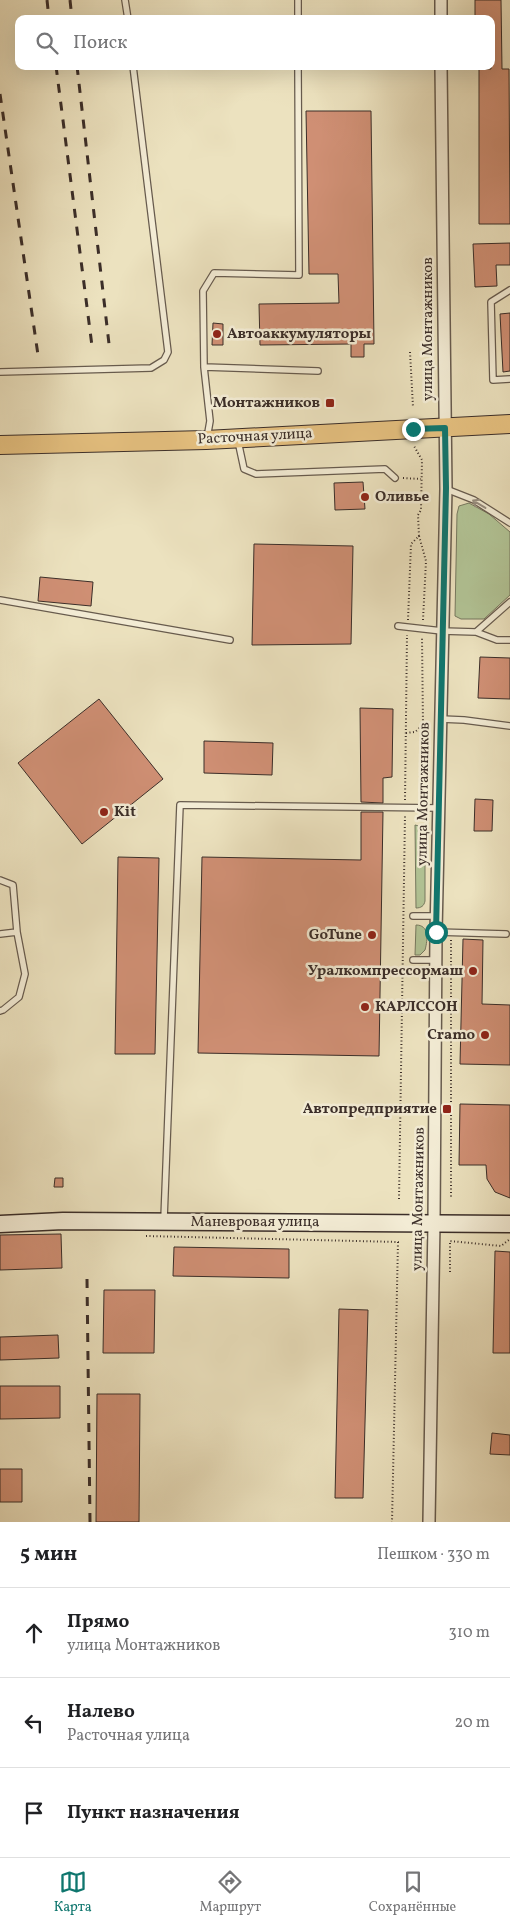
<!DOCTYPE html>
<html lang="ru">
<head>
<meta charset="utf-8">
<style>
  :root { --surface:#fff; --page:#f6f6f6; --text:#202124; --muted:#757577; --line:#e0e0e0; --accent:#0f766e }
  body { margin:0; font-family:Vollkorn,serif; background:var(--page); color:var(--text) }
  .stop { position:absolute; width:15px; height:15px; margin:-11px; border:4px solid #0f766e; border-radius:50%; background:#fff }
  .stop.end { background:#0f766e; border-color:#fff; box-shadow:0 1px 5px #0008 }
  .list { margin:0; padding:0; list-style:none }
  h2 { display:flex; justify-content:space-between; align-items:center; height:65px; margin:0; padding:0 20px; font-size:21px }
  h2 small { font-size:16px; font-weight:400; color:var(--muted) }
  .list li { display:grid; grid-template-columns:32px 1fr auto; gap:15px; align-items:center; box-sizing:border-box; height:90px; padding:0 20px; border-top:1px solid var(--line) }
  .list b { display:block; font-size:19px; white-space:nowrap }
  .list p { margin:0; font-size:16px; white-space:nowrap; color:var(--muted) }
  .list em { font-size:16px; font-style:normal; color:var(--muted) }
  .icon { flex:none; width:28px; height:28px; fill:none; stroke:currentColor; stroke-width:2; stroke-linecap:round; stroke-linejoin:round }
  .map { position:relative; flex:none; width:510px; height:1522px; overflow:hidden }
  .search { position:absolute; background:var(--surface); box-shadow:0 5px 20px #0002; left:15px; right:15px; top:15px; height:55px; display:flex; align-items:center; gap:12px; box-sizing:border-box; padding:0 18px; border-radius:10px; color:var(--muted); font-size:19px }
  .sheet { height:335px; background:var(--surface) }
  nav { display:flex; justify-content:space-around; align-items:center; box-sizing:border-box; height:70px; border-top:1px solid var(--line); background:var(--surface); font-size:14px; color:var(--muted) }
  nav a { display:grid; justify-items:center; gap:2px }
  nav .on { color:var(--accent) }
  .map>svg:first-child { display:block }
</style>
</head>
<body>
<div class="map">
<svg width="510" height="1522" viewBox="0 0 510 1522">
  <rect width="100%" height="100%" fill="#ece2bf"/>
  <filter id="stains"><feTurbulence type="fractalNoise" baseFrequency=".004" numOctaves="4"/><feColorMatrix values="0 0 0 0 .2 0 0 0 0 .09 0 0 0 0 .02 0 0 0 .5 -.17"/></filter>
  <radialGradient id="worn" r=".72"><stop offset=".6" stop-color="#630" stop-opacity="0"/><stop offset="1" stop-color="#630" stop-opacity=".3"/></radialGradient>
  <path fill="#b2c496" stroke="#767960" d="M469,503L489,514L510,532V595L484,619H461L455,616L457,514L459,506Z
    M415,825L419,826L425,834V901C424,906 421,908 416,908Z
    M416,925C429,925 428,939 425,950L420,955H415Z"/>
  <path fill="#cf8f74" stroke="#3b2e29" d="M475,0H501L502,69H509L510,224H479V69H491V19H475Z
    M306,111H371L374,344H364V357H351V344L260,345L259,304L339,303L338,274H309Z
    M510,243V265H496L497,286L475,287L473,244Z
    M510,313V371L503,372L500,314Z
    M213,323L223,324V345H212Z
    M363,482L365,509L335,510L334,483Z
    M254,544L353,546L351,644L252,645Z
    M40,577L93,582L91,606L38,601Z
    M480,657L510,658V699L478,698Z
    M99,699L163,779L82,844L18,763Z
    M360,708L393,709L392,777L383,778V803L361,802Z
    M204,741L273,743L272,775L204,773Z
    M475,799L493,800L492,831H474Z
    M361,812H383L379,1056L198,1053L202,857L361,860Z
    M118,857L159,858L155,1054H115Z
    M463,939L483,940L482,1004L510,1005V1065L460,1064Z
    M460,1104L510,1105V1198L495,1192L487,1179L486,1165H459Z
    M55,1178H63V1187H54Z
    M61,1234L62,1268L0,1270V1235Z
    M174,1247L289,1249V1278L173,1276Z
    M495,1251L510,1252V1353H493Z
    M104,1290H155L154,1353H103Z
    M339,1309L368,1310L363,1498H335Z
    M58,1335L59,1358L0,1360V1337Z
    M0,1386H60V1418L0,1419Z
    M97,1394H140L139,1522H96Z
    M492,1433L510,1435V1455L490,1454Z
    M0,1469H22V1502H0Z"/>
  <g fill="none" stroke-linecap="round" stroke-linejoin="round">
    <defs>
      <path id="service" d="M125,0L128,19
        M298,0V19
        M510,290L491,302L493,380L510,379
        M204,367L203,291L214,273L299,275L298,66
        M0,372L151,368L164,360L168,352L133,66
        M207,438L210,421L204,367L318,371
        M238,441L244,469L256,474L385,469L395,478
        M446,489L474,500L510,523
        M0,600L230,640
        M398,626L442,631L476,632L510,602
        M476,632L497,640H510
        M441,719L464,720L510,726
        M0,880L13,885L17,932L25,974L19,997L3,1010L0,1011
        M413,916H436
        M436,932L506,934
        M0,934L17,932
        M413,960H436
        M164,1219L180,805L439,808"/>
      <path id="minor" d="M441,0V19
        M429,1522L434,1223L436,932L446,489L441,66"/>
      <path id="secondary" d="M0,1224L63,1221L510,1224"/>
      <path id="primary" d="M0,445L206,440L510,424"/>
    </defs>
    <use href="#service" stroke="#675b4e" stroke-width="8"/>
    <use href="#minor" stroke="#675b4e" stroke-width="14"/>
    <use href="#secondary" stroke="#3b2e29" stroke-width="19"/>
    <use href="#primary" stroke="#3b2e29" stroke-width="20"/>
    <path stroke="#3b2e29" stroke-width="2" stroke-dasharray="1 2.5" stroke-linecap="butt" d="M410,352L413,407
      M403,478L421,479
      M419,536L426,561L423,620
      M408,620L411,544L419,536L418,515L421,510L422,460L414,446
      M406,733L415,732L423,725L422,637
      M405,800L407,635
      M451,940V1197
      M399,1199L405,815
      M146,1236L398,1242L392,1522
      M450,1272V1241L501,1246L510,1239"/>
    <use href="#service" stroke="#f3ecd5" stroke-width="5.5"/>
    <use href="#minor" stroke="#f3ecd5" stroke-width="11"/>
    <use href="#secondary" stroke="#f3ecd5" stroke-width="16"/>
    <use href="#primary" stroke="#e6c180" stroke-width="18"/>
    <path stroke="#3b2e29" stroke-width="3" stroke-dasharray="9 9" stroke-linecap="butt" d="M47,0L49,19
      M70,0L72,19
      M56,66L92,346
      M77,66L109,344
      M0,94L38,355
      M87,1279L90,1522"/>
  </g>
  <defs><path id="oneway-shaft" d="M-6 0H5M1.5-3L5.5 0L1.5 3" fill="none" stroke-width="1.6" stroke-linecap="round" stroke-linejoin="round" transform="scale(1.25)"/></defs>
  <use stroke="#978d7f" href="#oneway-shaft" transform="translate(479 504) rotate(-149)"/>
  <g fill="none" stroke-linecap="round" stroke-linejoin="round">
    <path stroke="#0f766e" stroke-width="6" d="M413,429L445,428L446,488L436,932"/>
  </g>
  <g fill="#8f2418" stroke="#f3ecd5" stroke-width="2">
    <circle cx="217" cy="334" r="5"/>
    <rect x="325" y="398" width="10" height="10" rx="2.5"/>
    <circle cx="365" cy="497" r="5"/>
    <circle cx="104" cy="812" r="5"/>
    <circle cx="372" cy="935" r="5"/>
    <circle cx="473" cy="971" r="5"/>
    <circle cx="365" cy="1007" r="5"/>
    <circle cx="485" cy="1035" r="5"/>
    <rect x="442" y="1104" width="10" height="10" rx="2.5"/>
  </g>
  <g text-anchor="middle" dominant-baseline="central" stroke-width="5" stroke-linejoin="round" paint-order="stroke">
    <g font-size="15" fill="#3b2e29" stroke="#f3ecd5">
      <text transform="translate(428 329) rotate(-90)">улица Монтажников</text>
      <text transform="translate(255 437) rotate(-3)">Расточная улица</text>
      <text transform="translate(424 794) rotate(-89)">улица Монтажников</text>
      <text transform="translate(419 1199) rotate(-89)">улица Монтажников</text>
      <text x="255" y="1222">Маневровая улица</text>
    </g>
    <g font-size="15" font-weight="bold" fill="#3b2e29" stroke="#f3ecd5" text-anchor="end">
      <text x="227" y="334" text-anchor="start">Автоаккумуляторы</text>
      <text x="320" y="403">Монтажников</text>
      <text x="375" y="497" text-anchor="start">Оливье</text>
      <text x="114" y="812" text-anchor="start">Kit</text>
      <text x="362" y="935">GoTune</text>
      <text x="463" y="971">Уралкомпрессормаш</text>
      <text x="375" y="1007" text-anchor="start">КАРЛССОН</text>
      <text x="475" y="1035">Cramo</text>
      <text x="437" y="1109">Автопредприятие</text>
    </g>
  </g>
  <rect width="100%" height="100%" filter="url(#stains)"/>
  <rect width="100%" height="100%" fill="url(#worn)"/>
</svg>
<div class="stop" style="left:436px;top:932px"></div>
<div class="stop end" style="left:413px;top:429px"></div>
<div class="search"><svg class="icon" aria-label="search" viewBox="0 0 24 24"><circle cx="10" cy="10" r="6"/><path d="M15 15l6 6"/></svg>Поиск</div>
</div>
<section class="sheet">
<h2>5 мин<small>Пешком · 330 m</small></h2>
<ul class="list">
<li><svg class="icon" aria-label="ahead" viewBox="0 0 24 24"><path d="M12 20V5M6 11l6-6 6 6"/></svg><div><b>Прямо</b><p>улица Монтажников</p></div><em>310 m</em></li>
<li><svg class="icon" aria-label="left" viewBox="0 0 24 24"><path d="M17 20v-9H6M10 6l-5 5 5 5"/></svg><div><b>Налево</b><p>Расточная улица</p></div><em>20 m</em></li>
<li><svg class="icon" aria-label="arrive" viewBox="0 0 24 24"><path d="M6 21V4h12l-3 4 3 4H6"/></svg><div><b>Пункт назначения</b></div></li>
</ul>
</section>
<nav>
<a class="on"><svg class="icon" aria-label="map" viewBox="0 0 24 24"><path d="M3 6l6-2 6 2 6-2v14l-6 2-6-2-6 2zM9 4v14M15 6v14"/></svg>Карта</a>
<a><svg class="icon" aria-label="directions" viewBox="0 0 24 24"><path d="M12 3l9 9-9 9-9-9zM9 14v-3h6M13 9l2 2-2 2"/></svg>Маршрут</a>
<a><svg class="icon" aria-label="saved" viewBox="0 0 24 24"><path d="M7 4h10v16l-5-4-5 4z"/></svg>Сохранённые</a>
</nav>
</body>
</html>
